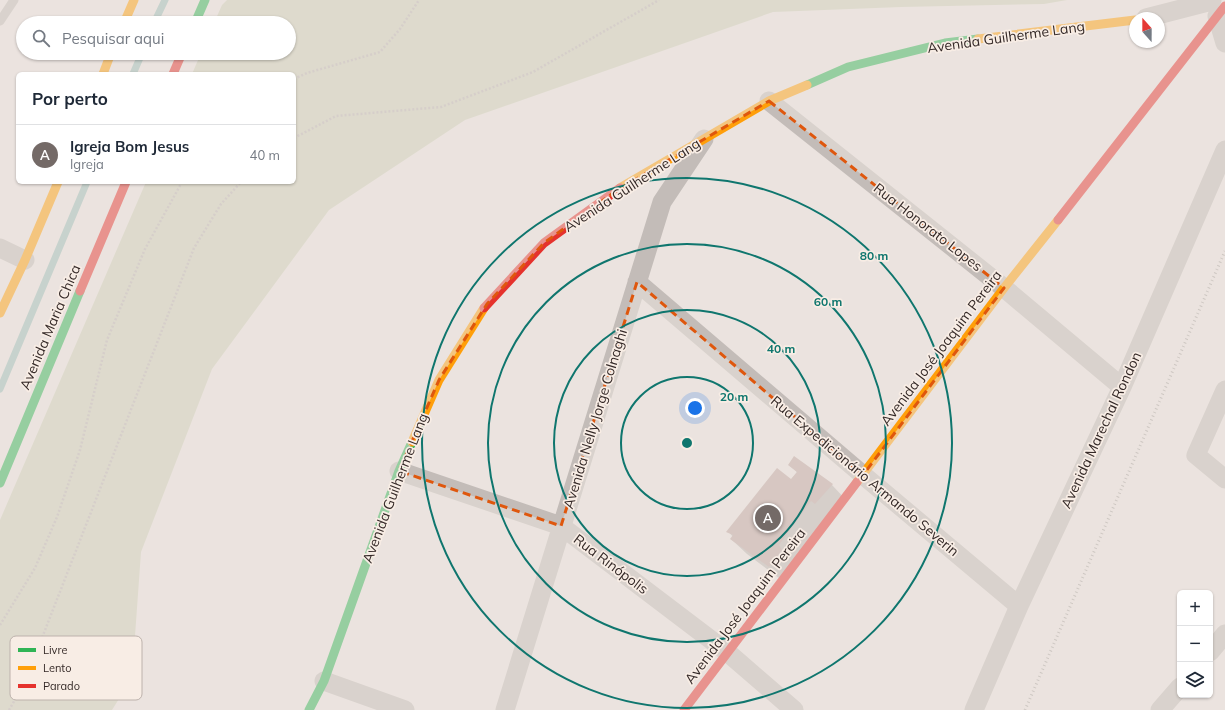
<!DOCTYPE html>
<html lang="pt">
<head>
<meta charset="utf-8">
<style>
  :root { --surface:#fff; --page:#f6f6f7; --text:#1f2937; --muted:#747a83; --line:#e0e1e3; --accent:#746a67 }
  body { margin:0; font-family:Mulish,sans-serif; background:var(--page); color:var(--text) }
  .controls { position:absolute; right:12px; bottom:12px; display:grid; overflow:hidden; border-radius:6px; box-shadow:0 1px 3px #0004 }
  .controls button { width:36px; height:36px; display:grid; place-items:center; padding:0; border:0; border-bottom:1px solid var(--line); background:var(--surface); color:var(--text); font:20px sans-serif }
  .compass { position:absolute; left:1129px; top:12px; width:36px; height:36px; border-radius:50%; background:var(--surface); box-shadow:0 1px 3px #0004; rotate:339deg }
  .you { position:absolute; left:695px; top:408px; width:14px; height:14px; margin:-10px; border:3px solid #fff; border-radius:50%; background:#1a73e8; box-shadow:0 0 0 6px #1a73e833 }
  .badge { display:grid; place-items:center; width:26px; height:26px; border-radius:50%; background:var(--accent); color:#fff; font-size:13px; font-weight:700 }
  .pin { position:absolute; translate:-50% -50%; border:2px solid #fff; box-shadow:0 1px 4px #0006 }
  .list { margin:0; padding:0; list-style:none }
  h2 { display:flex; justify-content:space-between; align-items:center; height:52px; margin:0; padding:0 16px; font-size:17px }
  h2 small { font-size:13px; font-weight:400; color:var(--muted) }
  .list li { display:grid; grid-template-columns:26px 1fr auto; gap:12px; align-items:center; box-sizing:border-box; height:60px; padding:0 16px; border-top:1px solid var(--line) }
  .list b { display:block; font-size:15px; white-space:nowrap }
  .list p { margin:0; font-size:13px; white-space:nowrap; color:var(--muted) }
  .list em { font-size:13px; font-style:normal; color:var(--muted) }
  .icon { flex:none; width:22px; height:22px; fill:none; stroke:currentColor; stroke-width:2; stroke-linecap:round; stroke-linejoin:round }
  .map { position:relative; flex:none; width:1225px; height:710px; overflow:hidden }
  .search { position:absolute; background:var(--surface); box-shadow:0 1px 3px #0004; left:16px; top:16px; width:280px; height:44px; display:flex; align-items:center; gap:10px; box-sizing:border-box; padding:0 14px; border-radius:22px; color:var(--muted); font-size:15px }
  .panel { position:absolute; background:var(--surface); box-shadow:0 1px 3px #0004; left:16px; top:72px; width:280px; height:112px; border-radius:6px }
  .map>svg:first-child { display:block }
</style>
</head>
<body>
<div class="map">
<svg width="1225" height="710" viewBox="0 0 1225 710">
  <rect width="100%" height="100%" fill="#ebe3df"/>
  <path fill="#cecfb9" d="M227,0H1067L1044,4L901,7L773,12L465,120L329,210L212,369L141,552L132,678L112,710H0V520L146,182H294V74H192L201,53H289V23H214L222,5Z"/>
  <path fill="#0003" d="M794,458L832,485L847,501L784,582L747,554L731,539L733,537L728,531L791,480L797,472L789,465Z"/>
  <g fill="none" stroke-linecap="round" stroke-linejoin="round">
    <path stroke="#9cbcb8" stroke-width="7" d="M154,23L165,0
      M133,74L142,53
      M0,389L87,182"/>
  </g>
  <path fill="#bea5a1" d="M794,456L833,484L815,504L811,501L779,545L782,550L769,567L730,539L733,535L726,532L777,468L791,479L797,472L788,465Z"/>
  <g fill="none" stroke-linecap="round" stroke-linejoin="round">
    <path stroke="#bcb4b1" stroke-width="2.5" stroke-dasharray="2 2" stroke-linecap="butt" d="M294,79L307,73L380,52L400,29L419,0
      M294,138L336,116L441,107L533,72L659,0
      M0,625L35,568L57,517L80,450L107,340L145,249L182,182
      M9,710L24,684L194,248L221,204L241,182"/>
    <path stroke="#c3bcb8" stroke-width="9" d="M0,21L14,0"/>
    <path stroke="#c3bcb8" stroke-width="19" d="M1217,16L1225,43
      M1146,18L1208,2L1212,0
      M769,101L1004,288L1122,387
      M0,248L25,260
      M637,282L863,475L1019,606
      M1225,390L1196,455L1225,479
      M399,471L561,526L727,652L794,710
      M1210,652L1225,634
      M324,681L405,710
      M505,710L662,202L704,139
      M974,710L1019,606L1122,387L1225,150
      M1160,710L1180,687"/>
    <path stroke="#30b455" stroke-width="9" d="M195,23L205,0
      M807,85L848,67L945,43L978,39
      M0,483L80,291
      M309,710L324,681L399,471L412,442"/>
    <path stroke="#ff9f0a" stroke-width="9" d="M124,23L134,0
      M978,39L1135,20
      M103,74L111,53
      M620,188L769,101L807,85
      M0,313L25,260L58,182
      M412,442L439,380L484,308
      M857,482L1004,288L1058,220"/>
    <path stroke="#e5322d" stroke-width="9" d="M173,74L182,53
      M1058,220L1225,6
      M80,291L126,182
      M484,308L544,243L620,188
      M684,710L857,482"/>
    <path stroke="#aba5a2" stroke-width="3" stroke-dasharray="1 3" stroke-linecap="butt" d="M1025,710L1225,251"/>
  </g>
  <path d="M0 0H1225V710H0ZM769,101L1004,288L863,475L637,282L561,526L399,471L439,380L487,304L544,243L616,191Z" fill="#ebe3df" fill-opacity=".55" fill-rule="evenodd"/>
  <path fill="none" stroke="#df570d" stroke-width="3" stroke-dasharray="8 5" stroke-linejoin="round" d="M769,101L1004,288L863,475L637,282L561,526L399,471L439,380L487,304L544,243L616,191Z"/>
  <g fill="none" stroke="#0f766e" stroke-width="2">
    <circle cx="687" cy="443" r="66"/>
    <circle cx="687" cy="443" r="133"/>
    <circle cx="687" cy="443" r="199"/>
    <circle cx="687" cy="443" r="265"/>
  </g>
  <g text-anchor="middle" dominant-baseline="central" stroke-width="3.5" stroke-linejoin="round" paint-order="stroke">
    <g font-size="14" fill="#342927" stroke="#f8ede5">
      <text transform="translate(1006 37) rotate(-8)">Avenida Guilherme Lang</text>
      <text transform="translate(632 185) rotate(-33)">Avenida Guilherme Lang</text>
      <text transform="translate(928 227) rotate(38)">Rua Honorato Lopes</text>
      <text transform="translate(50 327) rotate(-67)">Avenida Maria Chica</text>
      <text transform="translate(941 348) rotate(-53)">Avenida José Joaquim Pereira</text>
      <text transform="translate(595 419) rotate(-73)">Avenida Nelly Jorge Colnaghi</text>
      <text transform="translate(1101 430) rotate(-65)">Avenida Marechal Rondon</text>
      <text transform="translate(865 476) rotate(40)">Rua Expedicionário Armando Severin</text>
      <text transform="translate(395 488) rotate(-69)">Avenida Guilherme Lang</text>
      <text transform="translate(611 564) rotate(37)">Rua Rinópolis</text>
      <text transform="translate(745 606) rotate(-53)">Avenida José Joaquim Pereira</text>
    </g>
  </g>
  <rect x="10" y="636" width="132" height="64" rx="6" fill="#f8ede5" stroke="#bdb2ac" stroke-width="1"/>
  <rect x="18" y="648" width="18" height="4" fill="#30b455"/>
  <rect x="18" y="666" width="18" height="4" fill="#ff9f0a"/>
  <rect x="18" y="684" width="18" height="4" fill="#e5322d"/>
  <g font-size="11" fill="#342927">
    <text x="43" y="654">Livre</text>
    <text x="43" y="672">Lento</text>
    <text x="43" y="690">Parado</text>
  </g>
  <circle cx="687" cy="443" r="6" fill="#0f766e" stroke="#f8ede5" stroke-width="2"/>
  <g font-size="12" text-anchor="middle" font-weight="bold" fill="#0f766e" stroke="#f8ede5" stroke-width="3.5" stroke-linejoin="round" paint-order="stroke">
    <text x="874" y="260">80 m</text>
    <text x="828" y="306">60 m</text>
    <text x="781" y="353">40 m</text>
    <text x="734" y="401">20 m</text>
  </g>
</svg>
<div class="controls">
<button>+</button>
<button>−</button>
<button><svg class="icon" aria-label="layers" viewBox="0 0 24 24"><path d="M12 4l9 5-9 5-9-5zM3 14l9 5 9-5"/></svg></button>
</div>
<svg class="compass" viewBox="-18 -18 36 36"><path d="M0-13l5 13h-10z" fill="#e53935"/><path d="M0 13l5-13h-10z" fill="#747a83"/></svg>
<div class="you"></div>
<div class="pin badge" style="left:768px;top:518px">A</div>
<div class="search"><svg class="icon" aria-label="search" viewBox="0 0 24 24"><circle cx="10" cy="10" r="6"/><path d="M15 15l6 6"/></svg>Pesquisar aqui</div>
<section class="panel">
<h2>Por perto<small></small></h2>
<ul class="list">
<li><span class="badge">A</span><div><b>Igreja Bom Jesus</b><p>Igreja</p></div><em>40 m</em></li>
</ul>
</section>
</div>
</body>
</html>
